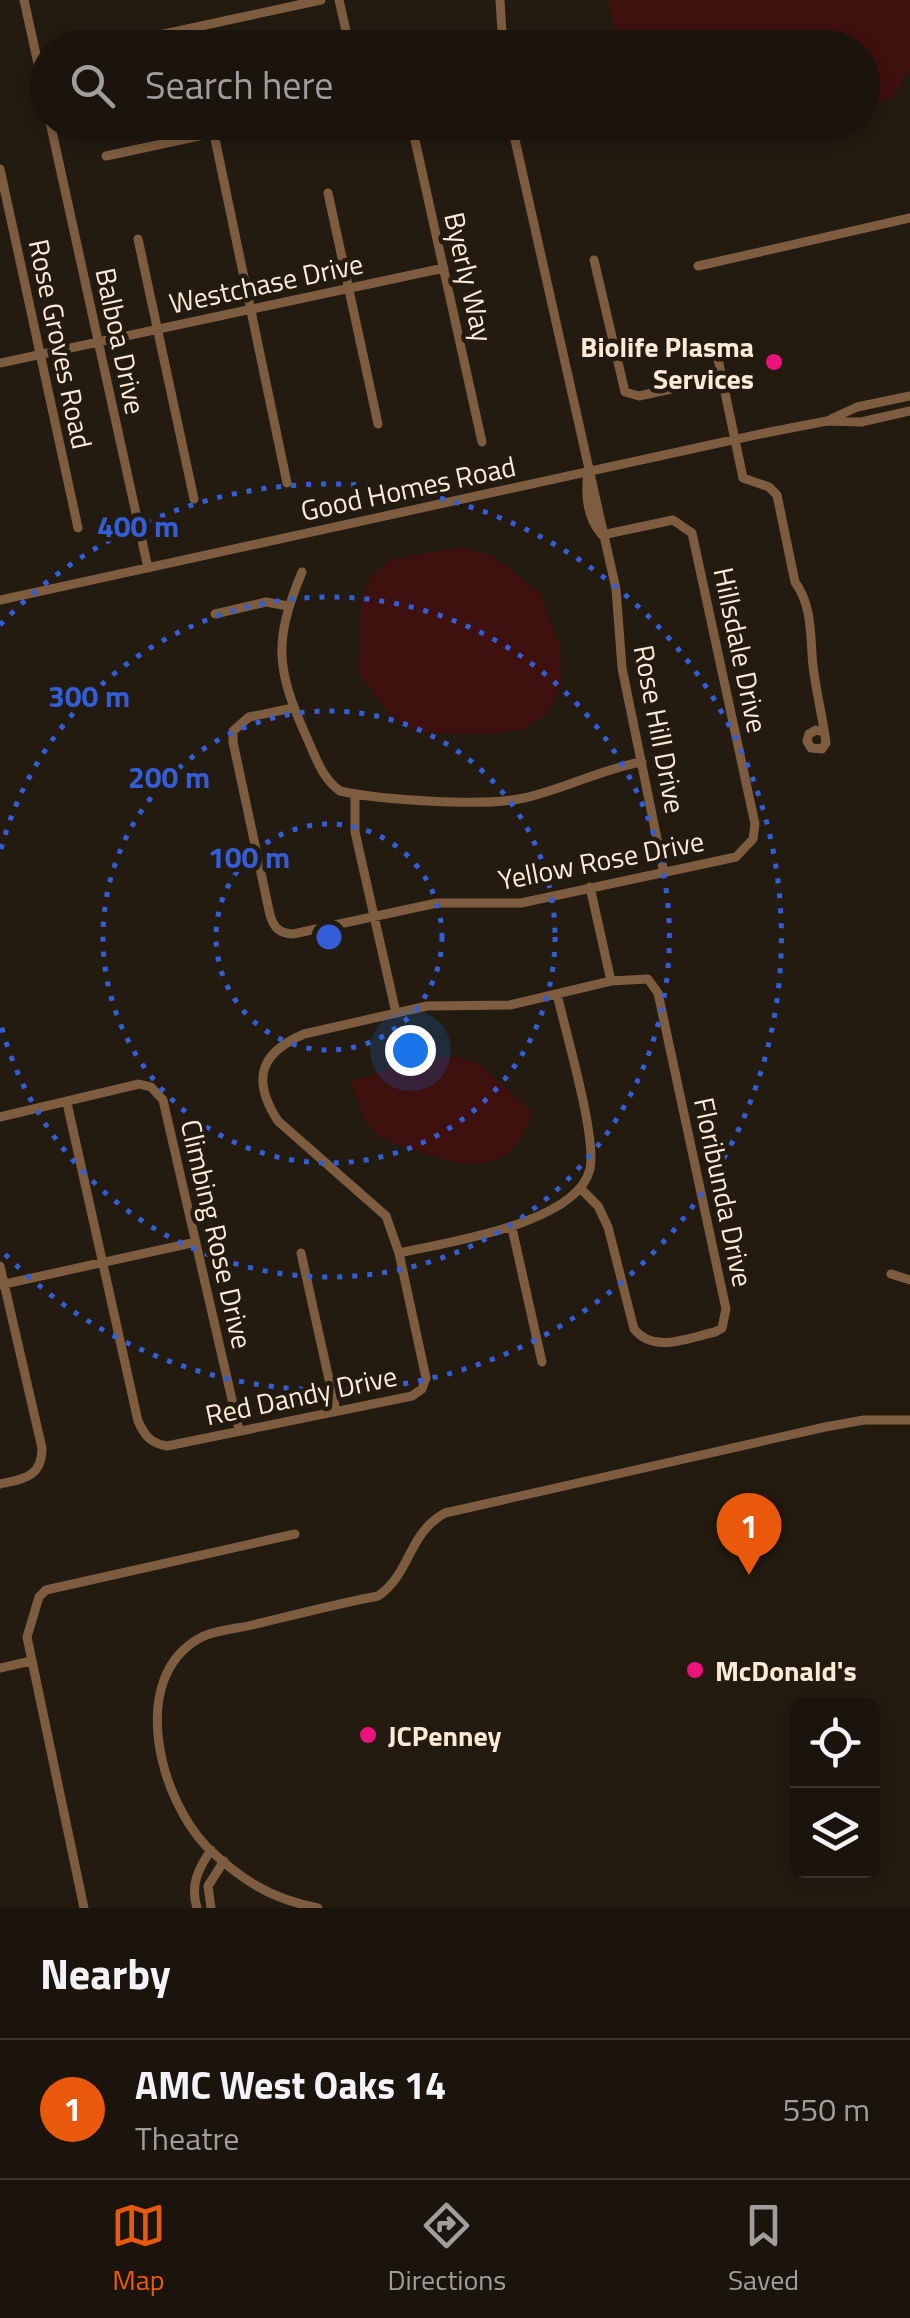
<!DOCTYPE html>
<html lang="en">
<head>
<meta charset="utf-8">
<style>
  :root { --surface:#1a140c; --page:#27211a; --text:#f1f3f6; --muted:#9f9e9d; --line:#38332d; --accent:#ea580c }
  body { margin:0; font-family:"Titillium Web",sans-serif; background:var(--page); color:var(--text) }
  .controls { position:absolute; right:30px; bottom:30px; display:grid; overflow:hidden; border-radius:15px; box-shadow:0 5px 15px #0003 }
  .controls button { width:90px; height:90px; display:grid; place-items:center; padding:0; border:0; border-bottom:2px solid var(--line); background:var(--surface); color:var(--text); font:50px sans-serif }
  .you { position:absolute; left:410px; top:1050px; width:35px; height:35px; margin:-25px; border:8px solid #fff; border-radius:50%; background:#1a73e8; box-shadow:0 0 0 15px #1a73e833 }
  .badge { display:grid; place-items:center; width:65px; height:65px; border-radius:50%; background:var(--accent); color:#fff; font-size:32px; font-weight:700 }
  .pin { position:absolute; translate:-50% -82px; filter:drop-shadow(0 2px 5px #0008) }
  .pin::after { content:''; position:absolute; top:52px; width:35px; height:30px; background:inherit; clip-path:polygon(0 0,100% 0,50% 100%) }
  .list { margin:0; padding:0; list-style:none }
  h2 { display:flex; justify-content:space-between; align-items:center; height:130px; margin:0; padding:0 40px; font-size:42px }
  h2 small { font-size:32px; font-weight:400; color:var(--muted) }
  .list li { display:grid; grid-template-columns:65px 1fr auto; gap:30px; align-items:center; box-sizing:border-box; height:140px; padding:0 40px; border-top:2px solid var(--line) }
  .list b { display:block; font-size:38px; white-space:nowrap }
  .list p { margin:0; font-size:32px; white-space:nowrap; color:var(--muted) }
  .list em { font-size:32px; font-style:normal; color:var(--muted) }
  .icon { flex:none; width:55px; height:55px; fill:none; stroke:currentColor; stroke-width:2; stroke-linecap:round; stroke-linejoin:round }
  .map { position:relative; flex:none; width:910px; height:1908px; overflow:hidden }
  .search { position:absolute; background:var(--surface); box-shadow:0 5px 15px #0003; left:30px; right:30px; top:30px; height:110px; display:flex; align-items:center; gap:25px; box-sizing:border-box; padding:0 35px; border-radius:55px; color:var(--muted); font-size:38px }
  .sheet { height:270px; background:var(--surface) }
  nav { display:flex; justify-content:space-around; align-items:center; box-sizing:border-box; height:140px; border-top:2px solid var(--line); background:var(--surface); font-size:28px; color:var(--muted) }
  nav a { display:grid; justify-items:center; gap:5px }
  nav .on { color:var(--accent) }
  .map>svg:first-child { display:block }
</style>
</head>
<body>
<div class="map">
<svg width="910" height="1908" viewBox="0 0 910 1908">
  <rect width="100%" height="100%" fill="#231b10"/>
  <path fill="#3e100e" d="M608,0H910V68L893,96L863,111L862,48L618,47Z
    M461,547L493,556L539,592L560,645L561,686L547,714L523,730L478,734L417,732L390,715L360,675L361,604L371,577L390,560Z
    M455,1056L481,1065L532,1112C514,1175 468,1170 418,1151C407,1147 391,1144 381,1137C365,1126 357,1100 351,1082L400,1064Z"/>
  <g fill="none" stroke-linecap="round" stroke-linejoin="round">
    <path stroke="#7e5c3f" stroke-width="9" d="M24,0L48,109
      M339,0L350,48
      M500,0L503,48
      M99,48L321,0
      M50,122L148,568
      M411,122L482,442
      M511,122L616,589L622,668L664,873
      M214,134L287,483
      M106,156L265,122
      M0,169L78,528
      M328,193L378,424
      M138,239L194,499
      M594,260L625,392L639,396L722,378
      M698,266L910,218
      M718,359L743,478L769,487L777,495L795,582C813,607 810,637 813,666C816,692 823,718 826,743L822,749L811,748L807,741L809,734L816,730L823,732
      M0,363L444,268
      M831,419L857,407L910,396
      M588,472C585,494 587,518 602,535
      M302,572C273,642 276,669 307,738C316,758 322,778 340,791C380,800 485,807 524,798C565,789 601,769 642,762
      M0,600L765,433L827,421L861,422L910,411
      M215,614L266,602L288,606
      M293,708L249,717L233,731V742L270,915C274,928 279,933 293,934L437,903H521L736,857L753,839L755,824L692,533L673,520L602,535
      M355,795V832L396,1013
      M590,887L611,981
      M67,1103L138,1421C145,1436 150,1443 167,1446L412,1396L422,1389L426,1378L399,1253L386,1216L278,1121C251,1079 260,1053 304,1034L427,1006L510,1005L611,981L648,979L658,993L726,1309L722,1328L715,1332C687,1338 654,1354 634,1329L608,1227L598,1206L581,1189
      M0,1117L139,1084L151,1087L163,1100L239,1430
      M512,1228L542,1362
      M301,1253L336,1411
      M399,1253C447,1242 577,1224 590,1169C597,1137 565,1030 557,994
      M0,1266L42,1448C42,1477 24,1479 0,1484
      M891,1274L910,1280
      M0,1285L196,1242
      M0,1668L31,1661
      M84,1908L27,1637L39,1597L46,1590L295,1534
      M197,1908C190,1885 198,1869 211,1850
      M211,1908L208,1886L224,1861
      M318,1908C271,1899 241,1880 207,1847C160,1799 127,1678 200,1638C214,1630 236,1629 252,1625C294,1615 336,1604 378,1596C411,1574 407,1534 445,1513L825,1427L864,1420H910"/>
  </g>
  <g fill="none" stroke="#335ed8" stroke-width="5" stroke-dasharray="5 10">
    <circle cx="329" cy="937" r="113"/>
    <circle cx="329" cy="937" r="226"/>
    <path d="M1 849A340 340 0 1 1 1 1025"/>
    <path d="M0 625A453 453 0 1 1 0 1249"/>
  </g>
  <g fill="#eb127b" stroke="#231b10" stroke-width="4">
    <circle cx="774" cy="362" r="10"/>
    <circle cx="695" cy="1670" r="10"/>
    <circle cx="368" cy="1735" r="10"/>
  </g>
  <g text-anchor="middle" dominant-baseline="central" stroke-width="9" stroke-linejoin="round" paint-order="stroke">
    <g font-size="28" fill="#fcead6" stroke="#231b10">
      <text transform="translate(469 277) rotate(77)">Byerly Way</text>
      <text transform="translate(266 283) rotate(-12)">Westchase Drive</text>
      <text transform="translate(121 341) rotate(78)">Balboa Drive</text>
      <text transform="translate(61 344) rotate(78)">Rose Groves Road</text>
      <text transform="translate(408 488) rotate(-12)">Good Homes Road</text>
      <text transform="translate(741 650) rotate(78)">Hillsdale Drive</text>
      <text transform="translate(660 729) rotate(79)">Rose Hill Drive</text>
      <text transform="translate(601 860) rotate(-11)">Yellow Rose Drive</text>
      <text transform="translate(724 1192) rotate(78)">Floribunda Drive</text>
      <text transform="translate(217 1234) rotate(77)">Climbing Rose Drive</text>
      <text transform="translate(301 1395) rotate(-12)">Red Dandy Drive</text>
    </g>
    <g font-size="28" font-weight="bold" fill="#fcead6" stroke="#231b10" text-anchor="start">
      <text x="754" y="346" text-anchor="end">Biolife Plasma<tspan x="754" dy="32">Services</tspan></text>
      <text x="715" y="1670">McDonald's</text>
      <text x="388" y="1735">JCPenney</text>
    </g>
  </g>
  <circle cx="329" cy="937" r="15" fill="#335ed8" stroke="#231b10" stroke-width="5"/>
  <g font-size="30" text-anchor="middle" font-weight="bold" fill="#335ed8" stroke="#231b10" stroke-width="9" stroke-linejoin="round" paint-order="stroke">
    <text x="138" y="537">400 m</text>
    <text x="89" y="707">300 m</text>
    <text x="169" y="788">200 m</text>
    <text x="249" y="868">100 m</text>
  </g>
</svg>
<div class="controls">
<button><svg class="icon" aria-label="locate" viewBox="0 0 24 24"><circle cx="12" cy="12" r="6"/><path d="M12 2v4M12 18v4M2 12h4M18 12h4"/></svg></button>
<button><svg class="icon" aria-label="layers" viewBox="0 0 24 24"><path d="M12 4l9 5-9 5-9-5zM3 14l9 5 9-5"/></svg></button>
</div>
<div class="you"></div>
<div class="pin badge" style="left:749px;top:1575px">1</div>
<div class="search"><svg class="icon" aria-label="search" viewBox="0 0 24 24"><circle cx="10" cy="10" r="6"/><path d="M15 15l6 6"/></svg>Search here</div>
</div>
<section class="sheet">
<h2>Nearby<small></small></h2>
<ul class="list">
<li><span class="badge">1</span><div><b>AMC West Oaks 14</b><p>Theatre</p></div><em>550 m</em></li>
</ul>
</section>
<nav>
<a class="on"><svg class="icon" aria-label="map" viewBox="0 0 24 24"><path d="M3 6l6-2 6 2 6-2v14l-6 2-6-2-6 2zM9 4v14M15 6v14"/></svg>Map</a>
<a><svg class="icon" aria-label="directions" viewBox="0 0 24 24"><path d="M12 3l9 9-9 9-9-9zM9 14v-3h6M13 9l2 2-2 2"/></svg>Directions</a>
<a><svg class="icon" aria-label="saved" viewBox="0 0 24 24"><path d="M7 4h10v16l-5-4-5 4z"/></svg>Saved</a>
</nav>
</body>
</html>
